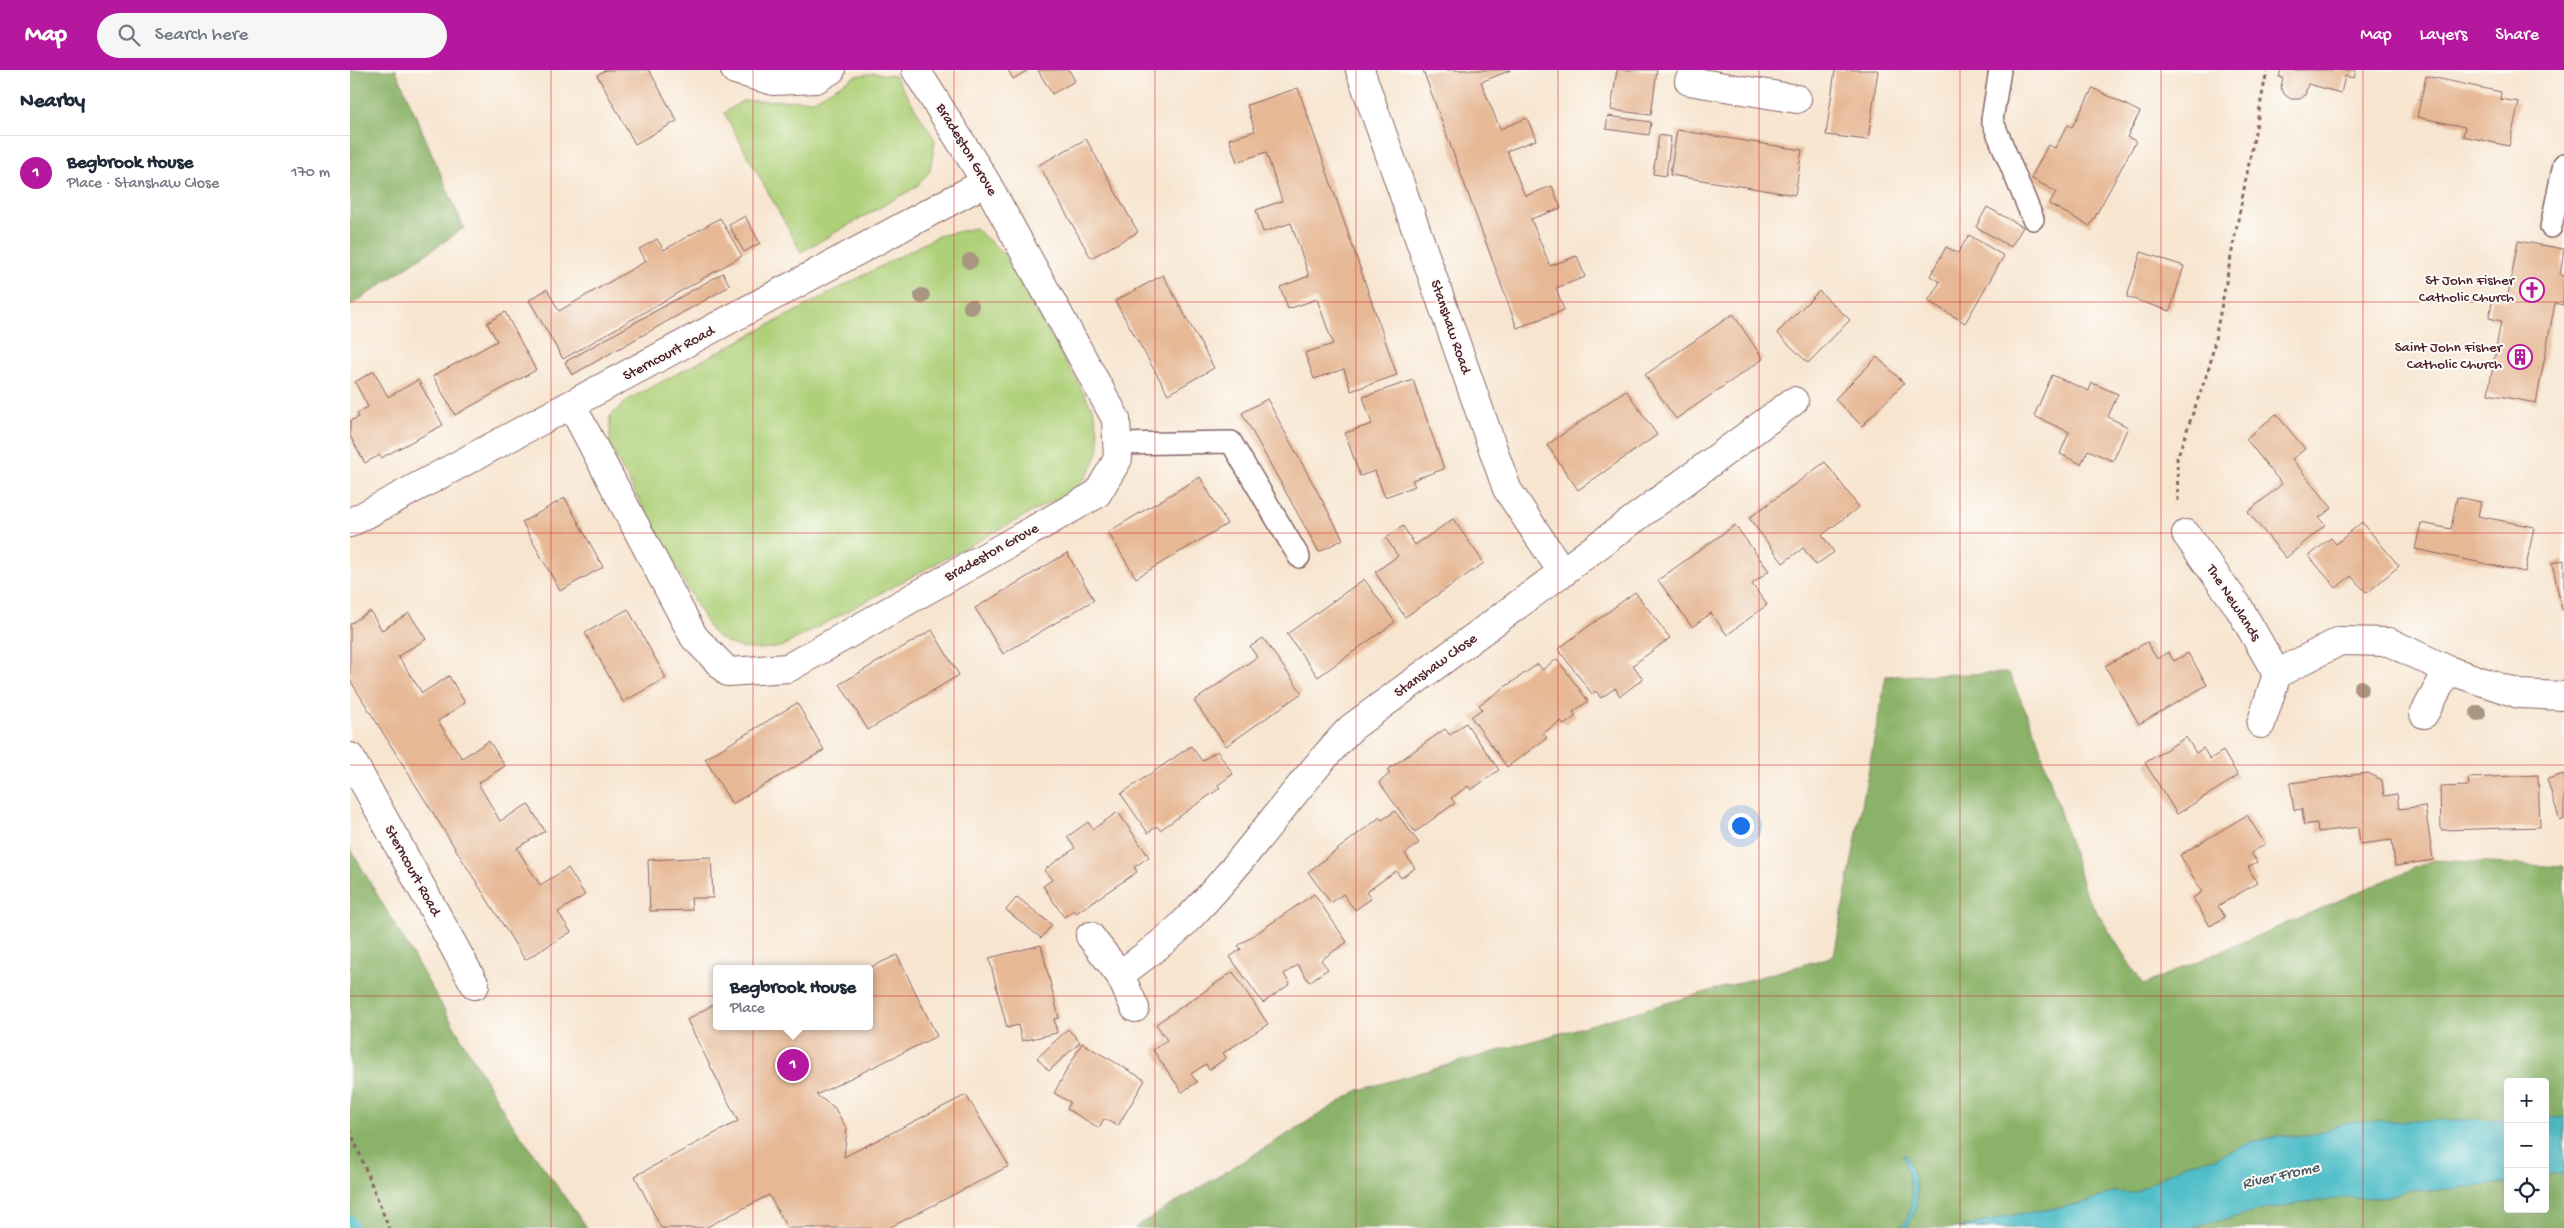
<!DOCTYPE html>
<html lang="en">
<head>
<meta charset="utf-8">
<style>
  :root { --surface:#fff; --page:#f6f6f7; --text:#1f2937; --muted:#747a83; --line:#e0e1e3; --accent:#b5179e }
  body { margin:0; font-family:"Gochi Hand",sans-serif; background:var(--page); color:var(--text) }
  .controls { position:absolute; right:15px; bottom:15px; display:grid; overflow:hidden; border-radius:5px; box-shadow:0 5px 20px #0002 }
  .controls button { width:45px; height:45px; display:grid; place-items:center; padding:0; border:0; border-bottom:1px solid var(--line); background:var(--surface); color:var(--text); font:25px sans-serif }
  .you { position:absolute; left:1390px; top:755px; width:18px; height:18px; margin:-12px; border:4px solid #fff; border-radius:50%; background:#1a73e8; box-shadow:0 0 0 8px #1a73e833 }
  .badge { display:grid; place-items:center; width:32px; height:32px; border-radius:50%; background:var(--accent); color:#fff; font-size:16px; font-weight:700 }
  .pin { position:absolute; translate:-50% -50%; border:2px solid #fff; box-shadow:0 1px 5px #0006 }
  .popup { position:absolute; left:363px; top:895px; width:160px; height:65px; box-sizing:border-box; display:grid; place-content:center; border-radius:5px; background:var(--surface); filter:drop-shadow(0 1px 4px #0005); font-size:16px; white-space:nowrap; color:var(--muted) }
  .popup b { font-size:19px; color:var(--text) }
  .popup::after { content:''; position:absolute; left:50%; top:100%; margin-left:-10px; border:10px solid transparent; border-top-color:var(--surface) }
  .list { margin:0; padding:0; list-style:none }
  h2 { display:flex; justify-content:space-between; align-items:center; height:65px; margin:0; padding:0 20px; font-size:21px }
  h2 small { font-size:16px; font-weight:400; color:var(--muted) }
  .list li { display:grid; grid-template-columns:32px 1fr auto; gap:15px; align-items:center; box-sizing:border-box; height:75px; padding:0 20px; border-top:1px solid var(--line) }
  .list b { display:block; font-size:19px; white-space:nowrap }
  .list p { margin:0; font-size:16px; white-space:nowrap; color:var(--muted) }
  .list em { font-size:16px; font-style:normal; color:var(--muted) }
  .icon { flex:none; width:28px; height:28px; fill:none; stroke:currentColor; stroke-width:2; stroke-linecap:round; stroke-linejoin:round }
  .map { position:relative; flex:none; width:2214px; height:1158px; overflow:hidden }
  header { display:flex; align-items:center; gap:30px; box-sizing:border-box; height:70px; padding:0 25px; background:var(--accent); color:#fff }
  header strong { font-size:24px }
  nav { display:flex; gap:28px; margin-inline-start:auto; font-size:18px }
  .search { width:350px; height:45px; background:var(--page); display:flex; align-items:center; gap:12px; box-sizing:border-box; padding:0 18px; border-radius:28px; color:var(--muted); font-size:19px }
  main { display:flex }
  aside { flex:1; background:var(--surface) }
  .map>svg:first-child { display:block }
</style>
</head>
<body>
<header>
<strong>Map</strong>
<div class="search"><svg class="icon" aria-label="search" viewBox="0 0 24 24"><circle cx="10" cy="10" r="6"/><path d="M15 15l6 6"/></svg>Search here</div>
<nav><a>Map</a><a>Layers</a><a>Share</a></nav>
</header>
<main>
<aside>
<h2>Nearby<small></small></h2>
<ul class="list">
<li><span class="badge">1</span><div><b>Begbrook House</b><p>Place · Stanshaw Close</p></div><em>170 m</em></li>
</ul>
</aside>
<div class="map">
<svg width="2214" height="1158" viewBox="0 0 2214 1158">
  <rect width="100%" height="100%" fill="#fdfcf7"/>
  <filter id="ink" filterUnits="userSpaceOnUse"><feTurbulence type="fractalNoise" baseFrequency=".02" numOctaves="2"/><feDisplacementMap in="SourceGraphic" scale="10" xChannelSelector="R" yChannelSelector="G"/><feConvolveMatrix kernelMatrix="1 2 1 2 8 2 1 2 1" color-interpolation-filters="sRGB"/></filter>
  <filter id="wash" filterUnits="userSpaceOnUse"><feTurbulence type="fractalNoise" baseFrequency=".0096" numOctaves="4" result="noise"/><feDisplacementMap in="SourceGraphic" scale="20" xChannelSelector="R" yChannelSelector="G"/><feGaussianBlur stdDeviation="1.12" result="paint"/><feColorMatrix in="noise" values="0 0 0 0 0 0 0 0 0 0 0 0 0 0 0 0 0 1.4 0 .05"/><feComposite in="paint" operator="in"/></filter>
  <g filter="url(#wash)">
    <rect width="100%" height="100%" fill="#f7e5d0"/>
    <path fill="#aed078" stroke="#7c7852" d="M525,3L545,6L585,70L580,101L566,117L451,182L374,43L392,31L464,30L505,6Z
      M625,158L653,183L743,339C753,378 752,382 730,416L431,577C401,580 385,582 361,561L260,377V346L281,328L588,166Z"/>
    <path fill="#8ab268" stroke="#6a684a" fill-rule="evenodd" d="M0,0H46L114,158L0,236Z
      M1659,603L1686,665L1736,825L1793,915L2083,790L2214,797V1158H784L1009,1020L1484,886L1536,606ZM2158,1012H2195V1139H2158Z
      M0,778L156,1045L237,1158H0Z"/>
    <path fill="#50bec8" stroke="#4d6e7a" d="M2214,1047V1104L2195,1105V1048Z
      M2158,1049V1113H2156L2080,1121L2063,1119L2034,1128L1992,1127L1916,1139L1840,1158H1608L1663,1145L1730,1134L1764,1122L1784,1123L1835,1094L1865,1088L1901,1072L1929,1066H1960L1997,1052Z
      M1553,1085H1556C1566,1109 1575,1137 1555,1158H1551L1559,1144L1562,1124Z"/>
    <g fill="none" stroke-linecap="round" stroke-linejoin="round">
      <path stroke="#50bec8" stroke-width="11" d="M0,1150L4,1158"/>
    </g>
    <g id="blocks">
      <path fill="#e6b895" d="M256,0H299L327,51L285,74L247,5Z
        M658,0H678L663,9Z
        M688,0H719L725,11L702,24Z
        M1073,0H1161L1131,12L1150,59L1177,48L1186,70L1157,81L1175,126L1202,116L1211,138L1181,149L1200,196L1227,186L1235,207L1206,218L1214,240L1167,258Z
        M1267,0H1307L1301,45L1261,40Z
        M1485,0H1528L1518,70L1476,65Z
        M1931,0H2006L2004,8L1995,6L1991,23L1958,14L1955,25L1950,29H1941L1935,25L1931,18L1933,8L1929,7Z
        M2076,6L2151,22L2150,29L2169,32L2159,76L2113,66L2115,57L2067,47Z
        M948,18L1047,305L1001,321L994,299L964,309L955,283L983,274L967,229L938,239L930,217L959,206L941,153L913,162L906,140L932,131L916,82L887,92L879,69L905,61L897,35Z
        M1743,18L1790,42L1777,67L1786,71L1740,156L1699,134L1706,122L1681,108L1698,75L1705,78L1718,55L1722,57Z
        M1258,46L1301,52L1299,65L1256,59Z
        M1327,60L1452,80L1445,125L1320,105Z
        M1309,65L1321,67L1316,106L1303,104Z
        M736,69L788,162L741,188L689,95Z
        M1637,137L1673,157L1661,177L1626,157Z
        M395,146L410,173L394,182L379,155Z
        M370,148L392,186L213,289L179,230L197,219L209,241L296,191L289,179L307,169L314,180Z
        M1619,165L1654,186L1615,253L1578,231L1590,212L1580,206L1596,177L1608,183Z
        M2168,171L2214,179L2210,205L2214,206L2213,235L2205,233L2186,333L2138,324L2151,251L2139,248L2143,228L2157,231Z
        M1791,182L1834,196L1820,241L1777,227Z
        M373,203L380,216L222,305L215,292Z
        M813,205L864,298L818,324L765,231Z
        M1469,221L1500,250L1458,293L1427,263Z
        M155,242L186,300L105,345L83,306L147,271L137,253Z
        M1383,244L1413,289L1326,349L1295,305Z
        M1527,287L1554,313L1512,356L1485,329Z
        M24,301L38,327L68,310L93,355L31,388L30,385L15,393L0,366V351L9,347L7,343L18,337L5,312Z
        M1702,305L1739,321L1742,313L1768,324L1758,347L1778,357L1763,391L1738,380L1731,394L1710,384L1719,362L1684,346Z
        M1063,310L1094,399L1062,410L1065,416L1035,427L1025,401L1010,406L995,363L1022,354L1013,327Z
        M1276,320L1307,365L1228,420L1197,375Z
        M917,329L993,469L969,482L892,343Z
        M1926,344L1955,379L1942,389L1982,438L1969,448L1975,455L1936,488L1898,442L1932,414L1896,369Z
        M1475,392L1509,437L1472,465L1484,482L1466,495L1453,478L1433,493L1399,448Z
        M850,407L877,454L786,508L758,462Z
        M2107,427L2131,432L2128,446L2184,457L2175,502L2065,479L2071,453L2101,459Z
        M215,428L253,497L210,521L172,452Z
        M1103,449L1134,493L1055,547L1025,502L1048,486L1036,468L1053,456L1065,475Z
        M2012,452L2049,496L2017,523L2001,506L1986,518L1959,486L1981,468L1986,474Z
        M1385,455L1419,501L1402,514L1417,535L1377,565L1361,543L1342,557L1308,510Z
        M717,483L744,530L653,584L625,538Z
        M2214,490V540H2212L2202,493Z
        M1014,509L1045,552L968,607L937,564Z
        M1285,522L1320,568L1283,595L1293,609L1270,626L1265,618L1251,628L1246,621L1242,624L1208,579Z
        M278,539L316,608L273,632L235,563Z
        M20,541L32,560L59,543L76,569L48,586L72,623L99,606L115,633L88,651L100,670L112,688L139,671L155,696L128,713L150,751L178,734L195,761L167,778L179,798L190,815L218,798L235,825L208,842L221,862L175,890L0,610V554Z
        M582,560L609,605L518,660L490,614Z
        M913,568L952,623L876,676L844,631L907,587L900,577Z
        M1797,572L1807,589L1818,582L1824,591L1838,583L1857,615L1789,654L1755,596Z
        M1207,589L1238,631L1223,642L1226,646L1214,655L1211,651L1193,663L1197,668L1157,697L1121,647L1132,639L1129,635L1188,594L1192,600Z
        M447,633L474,680L382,734L355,689Z
        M1116,653L1149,700L1121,720L1118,716L1101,728L1105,733L1065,762L1029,712L1040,704L1037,700L1095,659L1100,665Z
        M1836,667L1846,683L1853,678L1860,689L1873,681L1888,706L1827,744L1795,693Z
        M841,676L852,691L867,681L883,704L868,715L870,718L810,760L807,756L798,763L771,724Z
        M2018,703L2032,710L2034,726L2047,724L2049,739L2075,736L2083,790L2045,796L2042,770L2010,774L2008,757L1968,762L1967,753L1954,755L1952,739L1944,740L1940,713Z
        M2214,704V749L2210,751L2197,709Z
        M2188,705L2190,757L2091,760L2090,717L2119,716L2118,708Z
        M1045,741L1069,773L1055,784L1065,798L1051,808L1046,801L1016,822L1021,829L1005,840L993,824L981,833L958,802L1030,747L1032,750Z
        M768,742L799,787L784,797L787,802L726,843L724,840L714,847L693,816L702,810L694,800L725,778L717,767L738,752L743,759Z
        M1897,745L1915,774L1901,783L1907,792L1898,797L1907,813L1868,836L1875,847L1860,856L1843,828L1852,822L1830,785Z
        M361,787L363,828H341L342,840L300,841L298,790Z
        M964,824L997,872L971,890L978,899L959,912L948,895L934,904L940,914L913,933L880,887L891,879L888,876Z
        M667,827L702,855L691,868L656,840Z
        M691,875L709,948L704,949L707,963L672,971L668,955L657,958L639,888Z
        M547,885L587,966L466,1025L484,1037L497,1059L494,1087L616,1025L659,1096L539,1158H437L419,1125L355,1158H311L285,1106L388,1051L337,950L367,932V956H519V898Z
        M883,902L918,954L873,983L876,988L859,1000L856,994L841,1004L847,1012L832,1022L803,980L817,970L806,954Z
        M718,959L730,972L699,1001L687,988Z
        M732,973L795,1010L768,1056L754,1049L749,1058L717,1039L720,1032L704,1023Z"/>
    </g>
  </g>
  <g filter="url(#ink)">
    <use href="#blocks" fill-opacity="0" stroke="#876465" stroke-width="1"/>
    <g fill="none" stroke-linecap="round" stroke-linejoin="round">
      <defs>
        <path id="service" d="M1650,0L1642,50L1683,149
          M2201,157L2214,94
          M767,374L881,372L949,487"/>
        <path id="minor" d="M385,0L424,11L466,9L481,0
          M1010,0L1157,419L1213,503
          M1339,11L1447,29
          M222,336L344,567L378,602L438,598L747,424L768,389L766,349L636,112L566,0
          M0,453L636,112
          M1836,464L1888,536L1927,604
          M2074,644L2098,600
          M1911,654L1927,604L1990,571L2039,572L2098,600L2169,624L2214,626
          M0,687L125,915
          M740,866L770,905L785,938
          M770,905C790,889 814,873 832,855C894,794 941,720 1001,658L1444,331"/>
      </defs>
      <use href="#service" stroke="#876465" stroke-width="24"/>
      <use href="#minor" stroke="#876465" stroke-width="30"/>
      <path stroke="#876465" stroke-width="3" stroke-dasharray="4 4" stroke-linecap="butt" d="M1828,431L1827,388L1860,295L1917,0
        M0,1060L39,1158"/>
      <use href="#service" stroke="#fff" stroke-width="21"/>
      <use href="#minor" stroke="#fff" stroke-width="28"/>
    </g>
    <g fill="#a89582">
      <circle cx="620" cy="191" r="8"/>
      <circle cx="572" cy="226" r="8"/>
      <circle cx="621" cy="237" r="8"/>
      <circle cx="2011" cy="618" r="8"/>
      <circle cx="2128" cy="643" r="8"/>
    </g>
  </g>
  <path fill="none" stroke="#d62828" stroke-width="1" stroke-opacity="0.55" d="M201,0V1158M403,0V1158M604,0V1158M805,0V1158M1006,0V1158M1208,0V1158M1409,0V1158M1610,0V1158M1811,0V1158M2013,0V1158M0,232H2214M0,463H2214M0,695H2214M0,926H2214"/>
  <defs>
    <symbol id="church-ring" viewBox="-11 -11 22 22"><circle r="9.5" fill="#fdfcf7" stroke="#b5179e" stroke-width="1.5"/><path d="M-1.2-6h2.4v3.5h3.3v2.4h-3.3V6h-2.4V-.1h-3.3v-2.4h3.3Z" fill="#b5179e"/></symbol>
    <symbol id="building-ring" viewBox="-11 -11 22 22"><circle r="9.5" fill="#fdfcf7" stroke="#b5179e" stroke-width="1.5"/><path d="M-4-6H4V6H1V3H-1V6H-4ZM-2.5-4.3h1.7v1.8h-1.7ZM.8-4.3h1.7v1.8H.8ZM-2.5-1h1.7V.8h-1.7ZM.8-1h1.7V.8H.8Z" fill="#b5179e"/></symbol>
  </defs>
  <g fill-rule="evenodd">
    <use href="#church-ring" x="2168" y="206" width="28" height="28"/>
    <use href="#building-ring" x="2156" y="273" width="28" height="28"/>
  </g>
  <g text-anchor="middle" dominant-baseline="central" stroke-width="4" stroke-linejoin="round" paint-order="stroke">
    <g font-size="15" fill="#4a1f2b" stroke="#fdfcf7">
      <text transform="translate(616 80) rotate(59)">Bradeston Grove</text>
      <text transform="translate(1100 257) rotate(71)">Stanshaw Road</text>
      <text transform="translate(319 284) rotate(-28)">Sterncourt Road</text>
      <text transform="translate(642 483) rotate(-29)">Bradeston Grove</text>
      <text transform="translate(1883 533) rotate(57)">The Newlands</text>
      <text transform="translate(1086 596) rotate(-36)">Stanshaw Close</text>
      <text transform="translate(62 801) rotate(61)">Sterncourt Road</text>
    </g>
    <g font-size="15" fill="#4a1f2b" stroke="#fdfcf7" text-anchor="end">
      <text x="2164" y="211">St John Fisher<tspan x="2164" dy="17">Catholic Church</tspan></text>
      <text x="2152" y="278">Saint John Fisher<tspan x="2152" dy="17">Catholic Church</tspan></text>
    </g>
    <g font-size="16" font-style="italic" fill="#4c5762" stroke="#fdfcf7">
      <text transform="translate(1931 1107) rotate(-13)">River Frome</text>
    </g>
  </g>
</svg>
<div class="controls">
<button>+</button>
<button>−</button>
<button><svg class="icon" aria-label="locate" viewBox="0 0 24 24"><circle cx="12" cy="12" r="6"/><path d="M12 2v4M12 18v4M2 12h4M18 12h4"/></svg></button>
</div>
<div class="you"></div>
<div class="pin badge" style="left:443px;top:995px">1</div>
<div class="popup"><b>Begbrook House</b>Place</div>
</div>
</main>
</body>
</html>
